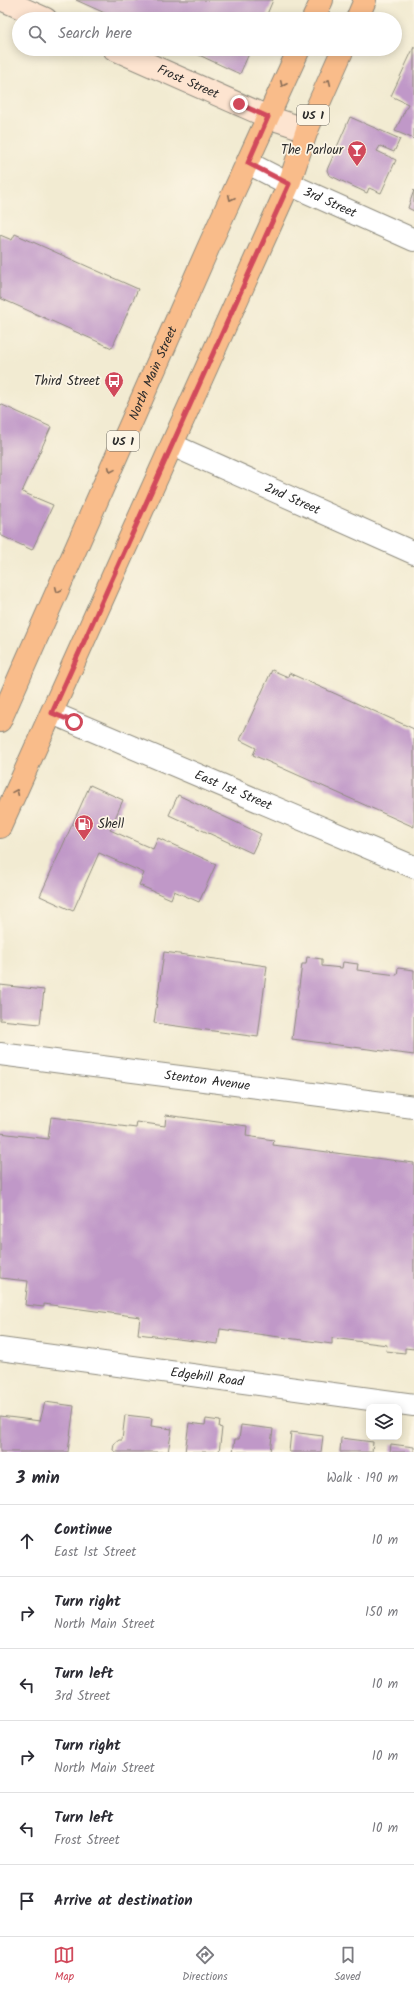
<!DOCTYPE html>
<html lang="en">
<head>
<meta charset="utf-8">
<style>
  :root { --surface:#fff; --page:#f7f7f7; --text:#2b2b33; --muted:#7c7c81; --line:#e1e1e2; --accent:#d1495b }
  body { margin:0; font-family:Kalam,sans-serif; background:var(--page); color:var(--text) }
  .controls { position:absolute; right:12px; bottom:12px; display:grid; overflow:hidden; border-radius:8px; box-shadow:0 2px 10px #0003 }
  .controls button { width:36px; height:36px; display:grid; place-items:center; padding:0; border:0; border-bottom:1px solid var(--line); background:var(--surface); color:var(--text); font:20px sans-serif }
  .stop { position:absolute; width:12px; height:12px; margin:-9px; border:3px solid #d1495b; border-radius:50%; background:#fff }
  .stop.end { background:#d1495b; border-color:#fff; box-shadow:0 1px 4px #0008 }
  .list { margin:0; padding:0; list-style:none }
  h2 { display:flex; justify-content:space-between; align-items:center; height:52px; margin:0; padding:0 16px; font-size:17px }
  h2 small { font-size:13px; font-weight:400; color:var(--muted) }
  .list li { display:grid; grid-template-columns:26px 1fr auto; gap:12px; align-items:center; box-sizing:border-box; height:72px; padding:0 16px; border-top:1px solid var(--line) }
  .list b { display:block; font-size:15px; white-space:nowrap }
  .list p { margin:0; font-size:13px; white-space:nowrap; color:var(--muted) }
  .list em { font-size:13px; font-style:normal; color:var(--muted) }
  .icon { flex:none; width:22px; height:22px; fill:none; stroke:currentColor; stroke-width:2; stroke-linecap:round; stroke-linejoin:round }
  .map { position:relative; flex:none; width:414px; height:1452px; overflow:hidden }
  .search { position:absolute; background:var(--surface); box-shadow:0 2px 10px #0003; left:12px; right:12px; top:12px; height:44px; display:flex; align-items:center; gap:10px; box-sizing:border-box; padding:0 14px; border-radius:22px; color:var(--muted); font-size:15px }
  .sheet { height:484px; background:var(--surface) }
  nav { display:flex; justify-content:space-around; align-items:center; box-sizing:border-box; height:56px; border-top:1px solid var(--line); background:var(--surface); font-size:11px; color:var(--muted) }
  nav a { display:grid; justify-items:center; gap:2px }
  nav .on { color:var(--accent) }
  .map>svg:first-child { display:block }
</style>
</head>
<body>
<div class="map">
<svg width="414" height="1452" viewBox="0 0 414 1452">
  <rect width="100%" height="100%" fill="#fcf5e5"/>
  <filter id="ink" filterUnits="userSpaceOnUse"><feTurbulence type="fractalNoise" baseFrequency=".025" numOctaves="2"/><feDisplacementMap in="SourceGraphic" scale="8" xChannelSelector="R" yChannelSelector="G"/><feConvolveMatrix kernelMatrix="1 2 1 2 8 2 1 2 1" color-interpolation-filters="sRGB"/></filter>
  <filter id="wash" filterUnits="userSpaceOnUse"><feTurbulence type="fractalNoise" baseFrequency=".012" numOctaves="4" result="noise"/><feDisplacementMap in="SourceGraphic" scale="16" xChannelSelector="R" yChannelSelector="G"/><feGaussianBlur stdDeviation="0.9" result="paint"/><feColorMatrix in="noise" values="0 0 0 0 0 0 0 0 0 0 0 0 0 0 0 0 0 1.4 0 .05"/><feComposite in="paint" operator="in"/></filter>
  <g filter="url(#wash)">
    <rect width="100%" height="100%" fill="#f2ebd2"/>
    <g id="blocks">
      <path fill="#c098c8" d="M76,0H273L265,19H118Z
        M414,47V139L395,131L408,104L391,96Z
        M186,49H251L240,74Z
        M350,117L400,139L394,152L380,146L377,151L396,160L381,193L369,188L367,193L329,175L327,170Z
        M414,190V211L408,208Z
        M15,234L138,289L112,348L0,298V235L12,240Z
        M0,404L51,427L22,492L53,505L32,550L0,535Z
        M272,670L288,677L289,673L414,729V827L253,755L256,748L240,740Z
        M90,785L123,800L110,830L153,849L158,838L216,864L199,902L174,891L171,899L139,885L144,873L99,853L73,911L40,896Z
        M178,795L261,834L252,853L169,815Z
        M164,952L267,966L258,1037L154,1023Z
        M307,957L322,959V966L342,968L343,962L358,964L357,970L397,975L398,968L414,970V1055L292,1039L302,964H306Z
        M0,985L44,990L40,1024L0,1020Z
        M166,1115L247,1126L246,1136L274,1140L273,1145L414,1163V1349L405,1348V1353L386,1351L387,1345L332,1338V1344L220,1329L218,1344L138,1334L140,1317L44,1304V1307L25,1305L28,1281L0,1278V1133L48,1139L51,1117L136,1128L137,1122L165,1126Z
        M45,1402L74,1406L68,1452H0V1416L40,1421Z
        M125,1415L152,1418L151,1426L172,1429L168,1452H116L113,1450L114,1444L119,1440H122Z
        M206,1419L220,1421L219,1427L222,1428L219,1452H185L189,1423L205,1425Z
        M241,1425L273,1429L270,1452H233L235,1439H239Z
        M291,1432L323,1436L321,1452H289Z
        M341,1438L373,1442L372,1452H340Z
        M391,1444L414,1447V1452H390Z"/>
    </g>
  </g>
  <g filter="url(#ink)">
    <use href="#blocks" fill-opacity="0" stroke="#8e8b7e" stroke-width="1"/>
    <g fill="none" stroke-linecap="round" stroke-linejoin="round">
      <defs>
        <g id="street">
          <path id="s1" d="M248,163L289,184L414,240"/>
          <path id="s2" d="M172,445L414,553"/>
          <path id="s3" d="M52,713L414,867"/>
          <path id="s4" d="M0,1054L414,1107"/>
          <path id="s5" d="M0,1349L414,1405"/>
        </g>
        <g id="secondary">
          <path d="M3,0L46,19"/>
          <path id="s6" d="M114,49L268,117L307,130"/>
        </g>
        <g id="primary">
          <path d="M313,19L322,0"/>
          <path d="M357,19L365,0"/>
          <path id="s7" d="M0,721L209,246L299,49"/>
          <path d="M0,827L289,184L307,130L343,49"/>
        </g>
      </defs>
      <use href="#street" stroke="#8e8b7e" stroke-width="24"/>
      <use href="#secondary" stroke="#8e8b7e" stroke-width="24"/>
      <use href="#primary" stroke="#8e8b7e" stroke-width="24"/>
      <use href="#street" stroke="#fff" stroke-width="22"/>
      <use href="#secondary" stroke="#fde4d0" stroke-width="22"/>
      <use href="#primary" stroke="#f9bc8a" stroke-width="22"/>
    </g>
    <defs><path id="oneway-chevron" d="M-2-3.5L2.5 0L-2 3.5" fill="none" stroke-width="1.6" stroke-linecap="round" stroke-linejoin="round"/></defs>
    <g stroke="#886c56">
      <use href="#oneway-chevron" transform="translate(328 82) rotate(-66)"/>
      <use href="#oneway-chevron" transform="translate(283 84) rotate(115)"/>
      <use href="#oneway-chevron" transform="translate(231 198) rotate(115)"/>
      <use href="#oneway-chevron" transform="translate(111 470) rotate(114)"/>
      <use href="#oneway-chevron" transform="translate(58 590) rotate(114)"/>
      <use href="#oneway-chevron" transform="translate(16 792) rotate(-66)"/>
    </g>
  </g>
  <g fill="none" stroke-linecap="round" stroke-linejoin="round" filter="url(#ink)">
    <path stroke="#d1495b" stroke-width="5" d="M74,722L52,713L289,184L248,163L268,117L239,104"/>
  </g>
  <defs>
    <symbol id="bar-pin" viewBox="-11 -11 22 30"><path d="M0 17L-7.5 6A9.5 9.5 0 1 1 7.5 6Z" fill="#d1495b" stroke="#fcf5e5"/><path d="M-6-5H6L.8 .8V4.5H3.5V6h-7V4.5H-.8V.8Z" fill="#fff"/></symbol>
    <symbol id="bus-pin" viewBox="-11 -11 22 30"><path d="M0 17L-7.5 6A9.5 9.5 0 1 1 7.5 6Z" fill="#d1495b" stroke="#fcf5e5"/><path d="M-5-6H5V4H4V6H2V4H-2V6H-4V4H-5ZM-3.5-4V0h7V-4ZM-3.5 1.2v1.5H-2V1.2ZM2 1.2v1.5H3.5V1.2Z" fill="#fff"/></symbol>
    <symbol id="fuel-pin" viewBox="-11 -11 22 30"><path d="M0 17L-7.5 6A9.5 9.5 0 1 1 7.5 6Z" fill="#d1495b" stroke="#fcf5e5"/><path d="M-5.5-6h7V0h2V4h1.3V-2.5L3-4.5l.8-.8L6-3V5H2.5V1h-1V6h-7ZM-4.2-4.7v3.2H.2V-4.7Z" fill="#fff"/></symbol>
  </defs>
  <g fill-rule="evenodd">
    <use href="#bar-pin" x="346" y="139" width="22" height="30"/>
    <use href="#bus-pin" x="103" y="370" width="22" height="30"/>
    <use href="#fuel-pin" x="73" y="813" width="22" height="30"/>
  </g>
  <g text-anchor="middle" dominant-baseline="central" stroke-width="3.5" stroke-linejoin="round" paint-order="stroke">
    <g fill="#fcf5e5" stroke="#6a6863" stroke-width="1">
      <rect x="297" y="105" width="32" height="20" rx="3"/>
      <rect x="107" y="431" width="32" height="20" rx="3"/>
    </g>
    <g font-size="12" font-weight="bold" fill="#2b2b2b">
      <text x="313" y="115">US 1</text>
      <text x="123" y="441">US 1</text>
    </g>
    <g font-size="13" fill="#2b2b2b" stroke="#fcf5e5">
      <text stroke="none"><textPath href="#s6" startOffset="81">Frost Street</textPath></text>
      <text stroke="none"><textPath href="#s1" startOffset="91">3rd Street</textPath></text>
      <text stroke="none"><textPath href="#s7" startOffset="380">North Main Street</textPath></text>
      <text stroke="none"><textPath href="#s2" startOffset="132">2nd Street</textPath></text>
      <text stroke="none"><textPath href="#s3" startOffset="197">East 1st Street</textPath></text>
      <text stroke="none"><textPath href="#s4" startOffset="209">Stenton Avenue</textPath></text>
      <text stroke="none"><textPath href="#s5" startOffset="209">Edgehill Road</textPath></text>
    </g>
    <g font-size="13" fill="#2b2b2b" stroke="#fcf5e5" text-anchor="end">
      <text x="343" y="150">The Parlour</text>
      <text x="100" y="381">Third Street</text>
      <text x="98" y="824" text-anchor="start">Shell</text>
    </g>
  </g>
</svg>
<div class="controls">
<button><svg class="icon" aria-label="layers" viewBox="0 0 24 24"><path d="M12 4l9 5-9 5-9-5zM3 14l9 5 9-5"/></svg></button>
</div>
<div class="stop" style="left:74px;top:722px"></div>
<div class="stop end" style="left:239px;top:104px"></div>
<div class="search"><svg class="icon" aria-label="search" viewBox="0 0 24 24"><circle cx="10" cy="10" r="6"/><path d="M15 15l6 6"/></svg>Search here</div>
</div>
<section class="sheet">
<h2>3 min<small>Walk · 190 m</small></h2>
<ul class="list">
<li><svg class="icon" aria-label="ahead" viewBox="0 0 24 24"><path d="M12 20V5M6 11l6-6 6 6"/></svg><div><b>Continue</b><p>East 1st Street</p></div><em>10 m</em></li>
<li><svg class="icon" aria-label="right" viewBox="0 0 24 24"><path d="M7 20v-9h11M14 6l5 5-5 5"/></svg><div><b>Turn right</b><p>North Main Street</p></div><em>150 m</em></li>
<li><svg class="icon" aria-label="left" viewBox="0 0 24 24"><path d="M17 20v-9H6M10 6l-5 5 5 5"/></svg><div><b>Turn left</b><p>3rd Street</p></div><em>10 m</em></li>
<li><svg class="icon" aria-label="right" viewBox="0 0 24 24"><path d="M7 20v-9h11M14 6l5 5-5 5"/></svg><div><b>Turn right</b><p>North Main Street</p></div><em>10 m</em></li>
<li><svg class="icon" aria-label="left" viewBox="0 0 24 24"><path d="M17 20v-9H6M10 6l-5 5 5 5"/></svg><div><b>Turn left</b><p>Frost Street</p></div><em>10 m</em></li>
<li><svg class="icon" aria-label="arrive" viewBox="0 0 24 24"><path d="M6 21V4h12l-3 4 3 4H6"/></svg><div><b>Arrive at destination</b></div></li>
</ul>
</section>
<nav>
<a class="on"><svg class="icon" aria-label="map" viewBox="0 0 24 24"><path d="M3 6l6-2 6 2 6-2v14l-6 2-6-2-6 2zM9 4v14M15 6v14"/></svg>Map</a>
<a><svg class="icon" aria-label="directions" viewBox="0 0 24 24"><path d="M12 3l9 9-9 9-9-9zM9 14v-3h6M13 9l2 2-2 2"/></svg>Directions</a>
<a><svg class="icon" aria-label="saved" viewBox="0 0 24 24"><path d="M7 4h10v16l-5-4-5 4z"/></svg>Saved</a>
</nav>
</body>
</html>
